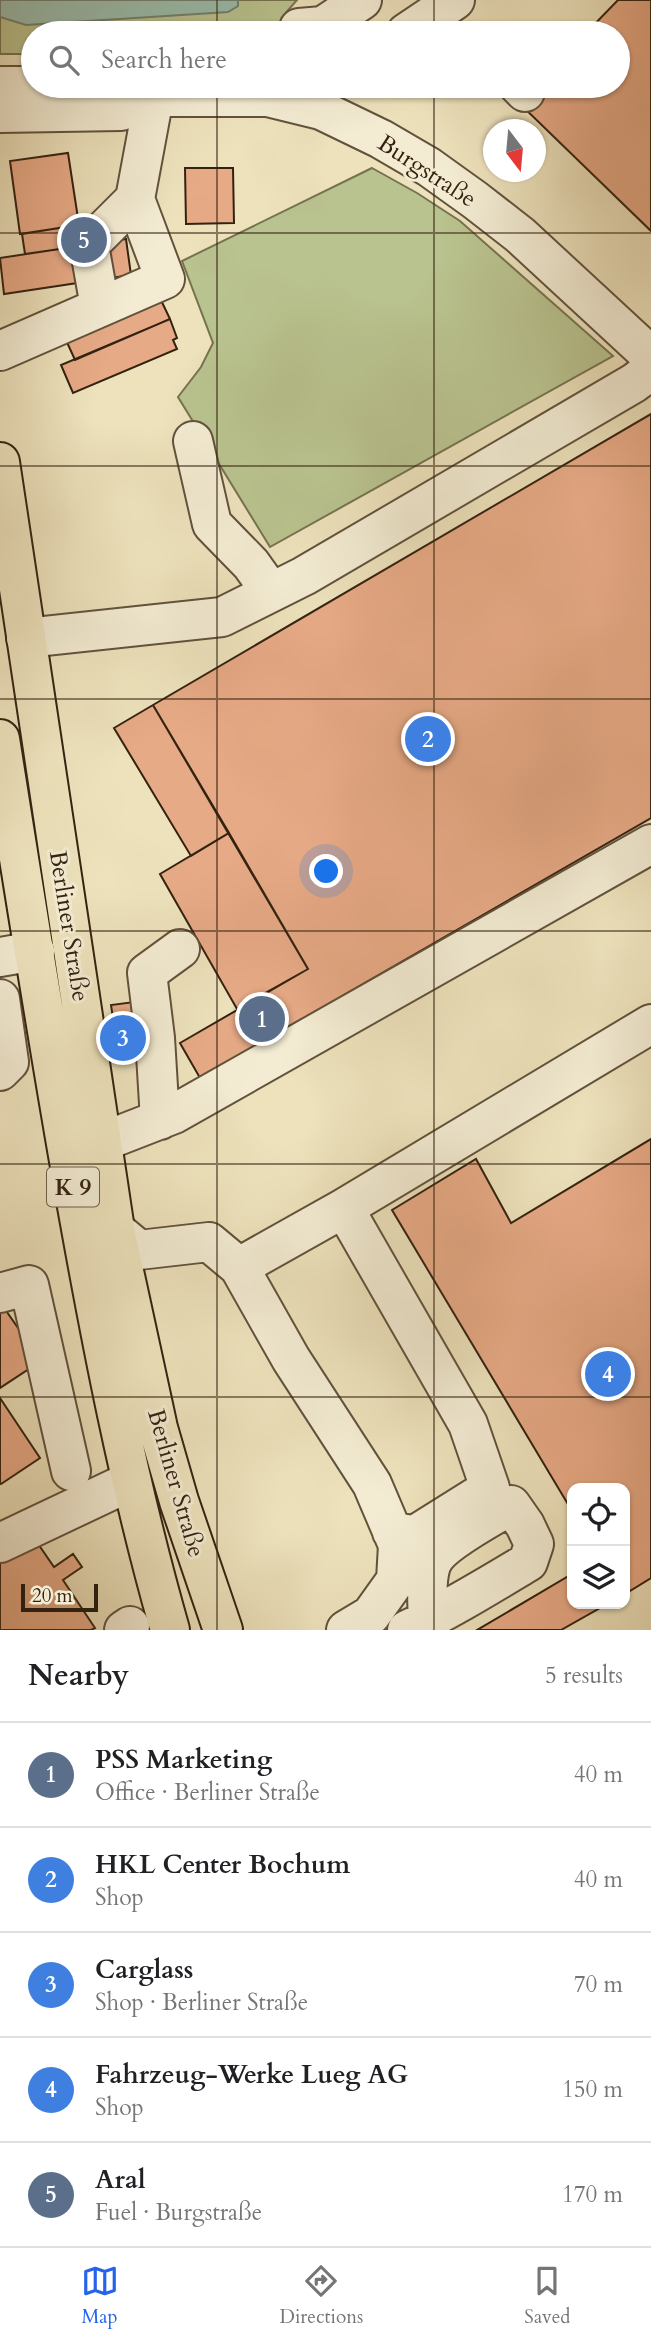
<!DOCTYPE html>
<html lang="en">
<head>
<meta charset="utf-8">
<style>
  :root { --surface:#fff; --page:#f6f6f6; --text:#202124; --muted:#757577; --line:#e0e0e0; --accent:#2563eb }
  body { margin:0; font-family:Cardo,serif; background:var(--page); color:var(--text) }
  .controls { position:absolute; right:21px; bottom:21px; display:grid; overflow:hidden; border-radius:14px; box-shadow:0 2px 5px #0004 }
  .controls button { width:63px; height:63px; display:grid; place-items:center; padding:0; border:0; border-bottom:2px solid var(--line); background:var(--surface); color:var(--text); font:35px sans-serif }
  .compass { position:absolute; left:483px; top:119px; width:63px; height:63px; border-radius:50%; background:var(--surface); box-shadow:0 2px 5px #0004; rotate:164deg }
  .scale { position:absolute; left:21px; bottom:18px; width:77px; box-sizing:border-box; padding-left:7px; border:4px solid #342211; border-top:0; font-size:19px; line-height:24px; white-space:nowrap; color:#342211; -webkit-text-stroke:5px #f3ecd3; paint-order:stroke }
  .you { position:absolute; left:327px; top:872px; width:24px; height:24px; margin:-18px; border:5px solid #fff; border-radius:50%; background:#1a73e8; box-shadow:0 0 0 10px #1a73e833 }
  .badge { display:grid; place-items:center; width:46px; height:46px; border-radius:50%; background:var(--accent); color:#fff; font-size:23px; font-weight:700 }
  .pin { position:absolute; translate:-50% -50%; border:4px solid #fff; box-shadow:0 2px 7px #0006 }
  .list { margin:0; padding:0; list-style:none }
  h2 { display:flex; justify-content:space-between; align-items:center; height:91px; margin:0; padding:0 28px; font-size:30px }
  h2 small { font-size:23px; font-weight:400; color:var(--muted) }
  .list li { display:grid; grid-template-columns:46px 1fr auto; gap:21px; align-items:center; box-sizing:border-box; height:105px; padding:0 28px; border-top:2px solid var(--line) }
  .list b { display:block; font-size:26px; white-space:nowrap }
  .list p { margin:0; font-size:23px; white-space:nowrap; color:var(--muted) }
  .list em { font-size:23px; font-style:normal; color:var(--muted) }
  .icon { flex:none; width:38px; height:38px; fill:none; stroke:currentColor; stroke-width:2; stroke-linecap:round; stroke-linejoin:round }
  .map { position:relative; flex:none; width:651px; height:1630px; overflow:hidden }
  .search { position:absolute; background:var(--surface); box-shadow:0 2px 5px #0004; left:21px; right:21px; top:21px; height:77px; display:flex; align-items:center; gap:18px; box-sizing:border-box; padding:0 24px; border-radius:38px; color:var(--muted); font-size:26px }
  .sheet { height:616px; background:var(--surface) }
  nav { display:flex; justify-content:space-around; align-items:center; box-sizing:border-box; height:98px; border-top:2px solid var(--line); background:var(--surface); font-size:19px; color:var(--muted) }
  nav a { display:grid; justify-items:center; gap:4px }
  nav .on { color:var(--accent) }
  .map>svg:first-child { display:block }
</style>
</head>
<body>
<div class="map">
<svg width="651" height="1630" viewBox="0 0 651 1630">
  <rect width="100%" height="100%" fill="#ede2bc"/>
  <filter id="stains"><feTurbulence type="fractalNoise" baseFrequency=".00286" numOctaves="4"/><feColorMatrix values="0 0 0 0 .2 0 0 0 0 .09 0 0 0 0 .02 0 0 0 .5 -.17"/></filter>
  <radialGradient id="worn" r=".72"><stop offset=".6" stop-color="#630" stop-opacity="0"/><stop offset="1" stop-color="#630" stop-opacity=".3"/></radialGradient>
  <path fill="#b9c38f" stroke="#767250" stroke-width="2" d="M0,0H297L282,17L276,33H33V54H0Z
    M372,168L417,193L460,221L613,356L270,547L178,397L201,367L213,343L182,261Z"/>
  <path fill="#99beae" stroke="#71806f" stroke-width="2" d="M0,0H238V6L228,12L26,25L0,17Z"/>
  <path fill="#e7aa86" stroke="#342211" stroke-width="2" d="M618,0H651V231L519,103L535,86H618V33H586Z
    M68,153L79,225L20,234L10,161Z
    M185,168H233L234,223L186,224Z
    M78,225L81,246L25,254L22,234Z
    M126,239L131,275L4,294L0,258Z
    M160,298L170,319L75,360L65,338Z
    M170,319L177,338L173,340L177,349L73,393L61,365Z
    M651,414V818L200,1078L180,1043L308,969L153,705Z
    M153,705L229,833L191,856L114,728Z
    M229,833L308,969L237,1009L160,874Z
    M134,1002L141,1048L118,1051L111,1005Z
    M651,1139V1578L625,1594V1488H572V1511L392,1210L476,1159L511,1223Z
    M0,1302L41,1361L0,1388Z
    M0,1398L40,1458L1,1484L0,1483Z
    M32,1535L54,1567L73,1554L82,1567L63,1580L95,1628L91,1630H0V1556Z
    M572,1574V1604H607L561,1630H477Z"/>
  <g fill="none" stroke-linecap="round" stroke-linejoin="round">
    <defs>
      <path id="minor" d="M299,28L323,26L362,0
        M406,33L455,0
        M0,86H37
        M519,86L525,92
        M0,113L121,111L154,97H268L321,110L381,139L429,167L475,200L520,235L651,356
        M100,307L89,245L135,199
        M0,351L165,279L135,199L154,97
        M193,441L212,524L251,564L271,592
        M26,638L222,617L304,576L634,383L651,370
        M0,957L35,951
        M0,999L9,1062L0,1071
        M160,1120L155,1038L147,973L180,949
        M102,1142L174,1114L651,844
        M344,1208L651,1024
        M115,1230L139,1250L209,1242L239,1267L291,1359L372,1484L398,1545L396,1580L371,1615L346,1630
        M239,1267L344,1208L468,1424L490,1488L415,1535L392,1532
        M0,1293L29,1285L71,1471
        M0,1543L131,1481
        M124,1630L130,1626
        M407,1630C449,1610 488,1586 528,1562L534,1544L525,1525L511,1505C492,1517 438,1544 431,1565C426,1581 427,1603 428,1620"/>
      <path id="major" d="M0,462L115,1230L158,1428L179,1501L223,1630
        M0,739C24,891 48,1043 75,1195C101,1341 129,1487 170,1630"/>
    </defs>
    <use href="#minor" stroke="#62523c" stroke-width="42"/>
    <use href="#major" stroke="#342211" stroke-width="42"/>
    <use href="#minor" stroke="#f3ecd3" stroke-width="38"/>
    <use href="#major" stroke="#ede2bc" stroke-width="38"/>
  </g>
  <path fill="none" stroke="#342211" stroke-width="2" stroke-opacity="0.55" d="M217,0V33M434,0V33M217,86V1630M434,86V1630M0,233H651M0,466H651M0,699H651M0,931H651M0,1164H651M0,1397H651"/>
  <g text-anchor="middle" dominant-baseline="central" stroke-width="6" stroke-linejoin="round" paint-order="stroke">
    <rect fill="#f3ecd3" stroke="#6d5f4b" stroke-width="2" x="47" y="1167.5" width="52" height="39" rx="5"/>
    <g font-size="23" font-weight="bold" fill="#342211">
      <text x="73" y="1187">K 9</text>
    </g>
    <g font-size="24" fill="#342211" stroke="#f3ecd3">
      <text transform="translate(427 171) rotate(33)">Burgstraße</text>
      <text transform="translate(69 926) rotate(81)">Berliner Straße</text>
      <text transform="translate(176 1483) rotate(74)">Berliner Straße</text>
    </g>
  </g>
  <rect width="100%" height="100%" filter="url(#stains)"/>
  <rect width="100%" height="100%" fill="url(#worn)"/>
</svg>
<div class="controls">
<button><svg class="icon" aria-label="locate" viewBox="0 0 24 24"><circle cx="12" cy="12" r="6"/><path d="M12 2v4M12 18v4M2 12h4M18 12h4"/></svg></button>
<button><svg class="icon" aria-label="layers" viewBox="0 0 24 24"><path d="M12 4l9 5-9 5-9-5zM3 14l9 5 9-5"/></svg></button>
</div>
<svg class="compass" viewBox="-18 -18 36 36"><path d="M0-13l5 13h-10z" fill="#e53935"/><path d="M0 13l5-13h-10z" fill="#757577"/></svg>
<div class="scale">20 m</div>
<div class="you"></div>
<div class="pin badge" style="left:262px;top:1019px;background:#5c6f8a">1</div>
<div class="pin badge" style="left:428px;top:739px;background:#3f7fe0">2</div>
<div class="pin badge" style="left:123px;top:1038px;background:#3f7fe0">3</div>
<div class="pin badge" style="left:608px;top:1374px;background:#3f7fe0">4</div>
<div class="pin badge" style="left:84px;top:240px;background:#5c6f8a">5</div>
<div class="search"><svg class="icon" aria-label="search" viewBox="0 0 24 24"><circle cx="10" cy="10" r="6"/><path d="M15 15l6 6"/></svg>Search here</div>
</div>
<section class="sheet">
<h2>Nearby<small>5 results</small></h2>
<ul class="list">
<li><span class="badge" style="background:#5c6f8a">1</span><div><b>PSS Marketing</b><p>Office · Berliner Straße</p></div><em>40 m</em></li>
<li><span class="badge" style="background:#3f7fe0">2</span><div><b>HKL Center Bochum</b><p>Shop</p></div><em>40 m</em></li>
<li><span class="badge" style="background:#3f7fe0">3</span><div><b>Carglass</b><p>Shop · Berliner Straße</p></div><em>70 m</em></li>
<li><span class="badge" style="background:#3f7fe0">4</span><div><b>Fahrzeug-Werke Lueg AG</b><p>Shop</p></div><em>150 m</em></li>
<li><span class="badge" style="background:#5c6f8a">5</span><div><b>Aral</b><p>Fuel · Burgstraße</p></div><em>170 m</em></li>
</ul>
</section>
<nav>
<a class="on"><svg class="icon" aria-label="map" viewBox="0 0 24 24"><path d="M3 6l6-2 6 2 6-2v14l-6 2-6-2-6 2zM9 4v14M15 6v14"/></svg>Map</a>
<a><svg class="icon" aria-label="directions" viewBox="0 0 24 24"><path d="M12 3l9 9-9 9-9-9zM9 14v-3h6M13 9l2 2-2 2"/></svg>Directions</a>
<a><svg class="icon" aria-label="saved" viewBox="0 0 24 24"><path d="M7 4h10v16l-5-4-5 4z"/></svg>Saved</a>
</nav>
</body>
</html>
